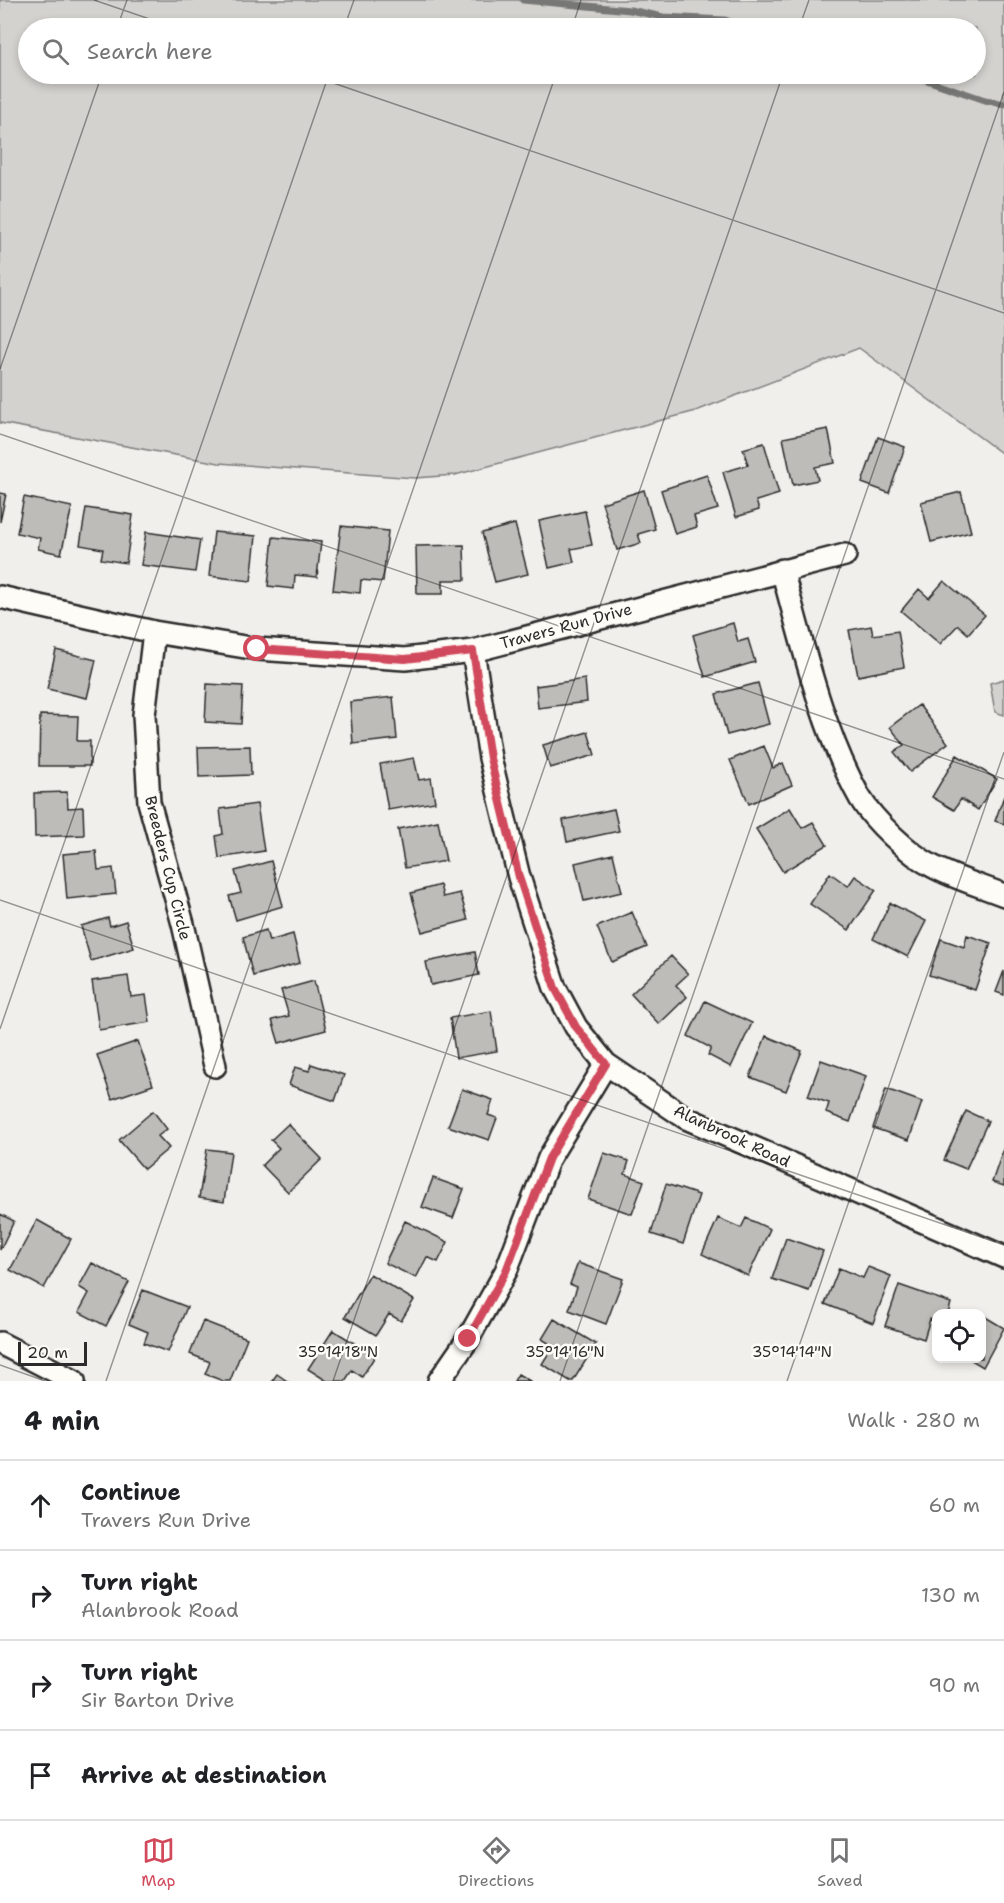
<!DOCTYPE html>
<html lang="en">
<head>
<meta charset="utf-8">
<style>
  :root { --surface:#fff; --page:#f2f2f2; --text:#202124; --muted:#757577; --line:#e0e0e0; --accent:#d1495b }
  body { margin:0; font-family:"Shantell Sans",sans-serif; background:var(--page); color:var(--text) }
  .controls { position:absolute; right:18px; bottom:18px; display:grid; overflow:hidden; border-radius:12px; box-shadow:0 3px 9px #0003 }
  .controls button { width:54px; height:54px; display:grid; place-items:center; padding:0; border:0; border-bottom:2px solid var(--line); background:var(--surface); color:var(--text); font:30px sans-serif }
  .scale { position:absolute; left:18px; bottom:15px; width:69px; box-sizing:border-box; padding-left:6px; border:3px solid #2b2b2b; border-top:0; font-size:16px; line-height:21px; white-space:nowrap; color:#2b2b2b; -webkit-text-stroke:4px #fdfcf7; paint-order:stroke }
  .stop { position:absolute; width:18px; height:18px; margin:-14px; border:4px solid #d1495b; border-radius:50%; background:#fff }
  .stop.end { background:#d1495b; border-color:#fff; box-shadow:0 2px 6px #0008 }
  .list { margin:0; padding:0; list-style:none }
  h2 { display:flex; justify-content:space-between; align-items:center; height:78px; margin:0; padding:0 24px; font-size:26px }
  h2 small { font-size:20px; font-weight:400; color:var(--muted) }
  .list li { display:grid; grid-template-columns:39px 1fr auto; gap:18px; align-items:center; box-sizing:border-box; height:90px; padding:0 24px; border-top:2px solid var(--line) }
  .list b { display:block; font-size:22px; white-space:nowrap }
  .list p { margin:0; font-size:20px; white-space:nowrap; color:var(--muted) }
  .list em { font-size:20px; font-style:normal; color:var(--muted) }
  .icon { flex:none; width:33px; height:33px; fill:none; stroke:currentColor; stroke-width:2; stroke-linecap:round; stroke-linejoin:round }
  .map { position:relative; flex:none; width:1004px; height:1381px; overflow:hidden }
  .search { position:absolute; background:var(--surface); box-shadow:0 3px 9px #0003; left:18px; right:18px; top:18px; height:66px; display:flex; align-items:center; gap:15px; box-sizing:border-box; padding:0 21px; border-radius:33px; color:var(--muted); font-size:22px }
  .sheet { height:438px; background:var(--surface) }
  nav { display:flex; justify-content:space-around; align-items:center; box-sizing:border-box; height:84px; border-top:2px solid var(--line); background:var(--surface); font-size:16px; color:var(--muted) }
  nav a { display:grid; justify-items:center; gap:3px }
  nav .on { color:var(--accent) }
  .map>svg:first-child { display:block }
</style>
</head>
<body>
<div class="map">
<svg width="1004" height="1381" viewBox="0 0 1004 1381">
  <rect width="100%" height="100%" fill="#f0efeb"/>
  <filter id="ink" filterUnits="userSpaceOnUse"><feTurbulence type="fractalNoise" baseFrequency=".0167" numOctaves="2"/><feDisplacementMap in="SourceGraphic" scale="12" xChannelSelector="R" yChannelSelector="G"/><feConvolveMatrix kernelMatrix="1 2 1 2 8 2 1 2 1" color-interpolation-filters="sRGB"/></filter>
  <g filter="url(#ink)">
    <path fill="#d3d2cf" stroke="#7f7e7d" stroke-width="1.5" fill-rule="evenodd" d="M0,0H1004V455L859,348L696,411L455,475L415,478L219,463L0,423ZM28,28H976V74H28Z
      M1004,679V715L995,712L990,683Z"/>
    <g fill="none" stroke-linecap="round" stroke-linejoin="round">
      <path stroke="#777775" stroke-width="7" d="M523,0L630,10L663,17L725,20L741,26L750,24L762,28
        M909,74L985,100L1004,104"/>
    </g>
    <path fill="#bdbcb8" stroke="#2b2b2b" stroke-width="1.5" d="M828,429L835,463L815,467L818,480L793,485L783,438Z
      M878,437L905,447L889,493L862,483Z
      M764,443L779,494L756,501L759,510L736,517L723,472L748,465L743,449Z
      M707,475L718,509L694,516L697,527L675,534L661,490Z
      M644,490L655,529L638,534L641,543L617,550L602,503Z
      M961,492L971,532L931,542L921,502Z
      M0,493L6,494L0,522Z
      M24,497L72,507L61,554L38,549L40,538L17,533Z
      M86,508L133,515L126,563L101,559L103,549L80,545Z
      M585,511L592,545L571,549L574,562L549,568L539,521Z
      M515,524L528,574L495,582L482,533Z
      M341,526L388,531L383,582L361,580L360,593L333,590Z
      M146,532L200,540L195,572L141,565Z
      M214,532L256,536L251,581L209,576Z
      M273,537L321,542L317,577L295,575L294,589L268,586Z
      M464,545L465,580H443V594H417L416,546Z
      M944,581L985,615L968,634L958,625L940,644L901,611L919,589L929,598Z
      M733,623L738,642L748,639L755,662L705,677L693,635Z
      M871,626L873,635L898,631L904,667L858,676L849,630Z
      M56,650L96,660L87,698L47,689Z
      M585,679L587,702L538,708L536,686Z
      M758,683L769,724L727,735L716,694Z
      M207,684L243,686L241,724L205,722Z
      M393,697L397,739L353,744L350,702Z
      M919,705L948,743L910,772L894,752L904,745L890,727Z
      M40,715L78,716L77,741H90V766H39Z
      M588,732L595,755L550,768L543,745Z
      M250,746L251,775L199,777L198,747Z
      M764,746L773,768L783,763L792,785L749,804L730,760Z
      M957,755L997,779L978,810L961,799L954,810L932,797Z
      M414,758L419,780L431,778L435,802L388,810L380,764Z
      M67,792L68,808L83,807L84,835L35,837L34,793Z
      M1004,796V824L995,821Z
      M257,804L264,851L219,858L216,836L223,834L220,809Z
      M790,808L802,828L813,822L827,845L783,872L756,829Z
      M614,809L619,831L567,842L563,820Z
      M438,821L446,861L405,868L398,829Z
      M96,851L98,870L113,868L116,894L67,899L63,854Z
      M613,854L622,892L584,901L575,863Z
      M271,861L283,906L236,920L229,896L241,893L235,871Z
      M830,873L848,886L855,876L876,890L849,930L810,904Z
      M440,885L443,897L460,893L468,920L422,932L411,893Z
      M890,903L926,921L908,957L873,939Z
      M632,912L647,947L612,962L597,927Z
      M108,918L110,926L126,921L134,948L91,961L81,926Z
      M266,930L269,941L293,934L300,963L253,976L243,937Z
      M967,935L991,943L975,990L929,975L941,939L964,947Z
      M475,952L479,975L431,985L426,962Z
      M671,956L688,974L676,985L687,997L659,1024L631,994Z
      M1004,971V995L996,992Z
      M128,976L131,997L146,995L150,1022L99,1030L92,981Z
      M314,981L326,1030L279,1043L272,1020L289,1016L281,990Z
      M705,1001L752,1023L731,1067L708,1055L711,1048L688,1036Z
      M491,1011L497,1051L456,1058L450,1018Z
      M766,1036L802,1051L786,1091L750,1077Z
      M138,1041L153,1085L112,1099L97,1055Z
      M821,1060L866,1076L850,1122L826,1113L829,1103L808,1096Z
      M311,1064L344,1075L335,1101L289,1085L295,1067L309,1071Z
      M462,1089L493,1100L488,1115L497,1118L489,1140L448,1126Z
      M886,1089L922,1102L909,1140L873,1128Z
      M153,1111L167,1129L158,1136L169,1148L144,1169L119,1140Z
      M966,1111L988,1121L966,1169L944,1160Z
      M288,1124L322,1159L288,1192L262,1165L279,1148L271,1140Z
      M1004,1147V1186L992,1182Z
      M207,1149L231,1152L224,1202L199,1198Z
      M604,1153L629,1161L625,1174L644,1181L632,1214L588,1199Z
      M433,1178L464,1189L453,1218L422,1207Z
      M666,1184L699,1195L683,1244L651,1234Z
      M0,1214L14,1221L0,1250Z
      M718,1218L741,1228L746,1218L770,1229L748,1276L702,1254Z
      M37,1220L71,1239L44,1288L10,1270Z
      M405,1221L448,1242L438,1262L427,1257L416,1278L385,1263Z
      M786,1238L823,1251L809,1291L772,1279Z
      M92,1263L129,1282L106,1326L79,1312L89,1293L79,1287Z
      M578,1263L623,1279L606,1324L569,1310L577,1287L570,1284Z
      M868,1267L891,1276L873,1323L825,1304L839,1268L863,1278Z
      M370,1274L414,1300L401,1321L389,1314L376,1335L345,1317Z
      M899,1285L951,1303L948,1314H936V1322L930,1319L924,1339L885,1326Z
      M143,1290L187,1307L168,1352L144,1343L148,1332L129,1324Z
      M982,1315L1004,1328L983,1367L968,1358H982Z
      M554,1319L596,1344L573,1381H570L542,1364L553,1346L542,1339Z
      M203,1321L247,1338L230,1381H223L205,1374L210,1362L190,1354Z
      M333,1330L375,1356L362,1377L352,1370L345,1381H327L308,1369Z
      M277,1374L287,1381H272Z
      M518,1374L530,1381H514Z"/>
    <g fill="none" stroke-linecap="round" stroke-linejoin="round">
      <defs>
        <path id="street" d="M782,570C803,645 822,730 860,798C874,821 909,854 932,866C954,878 981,886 1004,895
          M0,597L154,632L257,649L405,659L473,651L845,555
          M154,632L144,715L149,802L183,924L215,1066
          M473,651L490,758L519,877L555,988L576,1027L606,1064L686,1118L1004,1257
          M0,1343L74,1381
          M439,1381L468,1339L506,1271L549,1158L606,1064"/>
      </defs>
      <use href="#street" stroke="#2b2b2b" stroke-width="26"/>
      <use href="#street" stroke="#fdfcf7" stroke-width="21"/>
    </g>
  </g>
  <g fill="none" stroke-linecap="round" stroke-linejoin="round" filter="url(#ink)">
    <path stroke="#d1495b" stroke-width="8" d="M257,649L405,659L473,651L490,758L519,877L555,988L576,1027L606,1064L549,1158L506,1271L468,1339"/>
  </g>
  <path fill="none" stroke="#2b2b2b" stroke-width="1.5" stroke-opacity="0.45" d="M94,0L176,28M117,28L127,0M344,28L354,0M572,28L581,0M799,28L809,0M307,74L1004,313M0,369L102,74M0,434L1004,779M0,900L1004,1245M0,1029L329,74M0,1365L45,1381M106,1381L556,74M333,1381L783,74M560,1381L1004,92M787,1381L1004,752"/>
  <g text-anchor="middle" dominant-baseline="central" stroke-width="5" stroke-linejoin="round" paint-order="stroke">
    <g font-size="16" fill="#2b2b2b" stroke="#fdfcf7">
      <text transform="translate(566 626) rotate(-15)">Travers Run Drive</text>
      <text transform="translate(168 868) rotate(76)">Breeders Cup Circle</text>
      <text transform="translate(732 1136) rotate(25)">Alanbrook Road</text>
    </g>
  </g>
  <g font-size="15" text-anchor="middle" fill="#2b2b2b" stroke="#fdfcf7" stroke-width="5" stroke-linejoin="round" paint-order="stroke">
    <text x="338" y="1357">35°14'18"N</text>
    <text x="565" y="1357">35°14'16"N</text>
    <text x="792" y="1357">35°14'14"N</text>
  </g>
</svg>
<div class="controls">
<button><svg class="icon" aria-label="locate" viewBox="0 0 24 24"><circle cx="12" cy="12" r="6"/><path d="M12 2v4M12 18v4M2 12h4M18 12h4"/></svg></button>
</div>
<div class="scale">20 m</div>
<div class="stop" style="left:257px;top:649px"></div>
<div class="stop end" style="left:468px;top:1339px"></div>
<div class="search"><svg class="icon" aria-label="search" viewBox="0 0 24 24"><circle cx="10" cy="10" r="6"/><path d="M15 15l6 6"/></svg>Search here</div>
</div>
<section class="sheet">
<h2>4 min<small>Walk · 280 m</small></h2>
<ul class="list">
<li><svg class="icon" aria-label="ahead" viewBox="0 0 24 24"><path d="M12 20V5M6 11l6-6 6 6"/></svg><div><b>Continue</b><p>Travers Run Drive</p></div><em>60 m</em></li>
<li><svg class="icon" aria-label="right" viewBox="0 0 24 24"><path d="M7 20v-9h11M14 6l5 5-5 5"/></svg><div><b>Turn right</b><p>Alanbrook Road</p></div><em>130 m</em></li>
<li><svg class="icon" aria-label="right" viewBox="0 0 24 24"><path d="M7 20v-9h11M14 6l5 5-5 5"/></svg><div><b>Turn right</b><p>Sir Barton Drive</p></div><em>90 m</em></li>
<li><svg class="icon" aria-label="arrive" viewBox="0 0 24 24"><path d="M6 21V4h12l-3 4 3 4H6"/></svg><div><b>Arrive at destination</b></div></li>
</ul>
</section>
<nav>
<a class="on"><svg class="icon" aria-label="map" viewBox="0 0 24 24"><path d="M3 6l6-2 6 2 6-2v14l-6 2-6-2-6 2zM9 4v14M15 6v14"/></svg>Map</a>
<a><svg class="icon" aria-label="directions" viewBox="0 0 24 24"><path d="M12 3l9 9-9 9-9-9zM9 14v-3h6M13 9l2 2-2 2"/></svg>Directions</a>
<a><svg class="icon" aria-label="saved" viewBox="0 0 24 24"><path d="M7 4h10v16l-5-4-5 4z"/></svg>Saved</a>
</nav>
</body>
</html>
